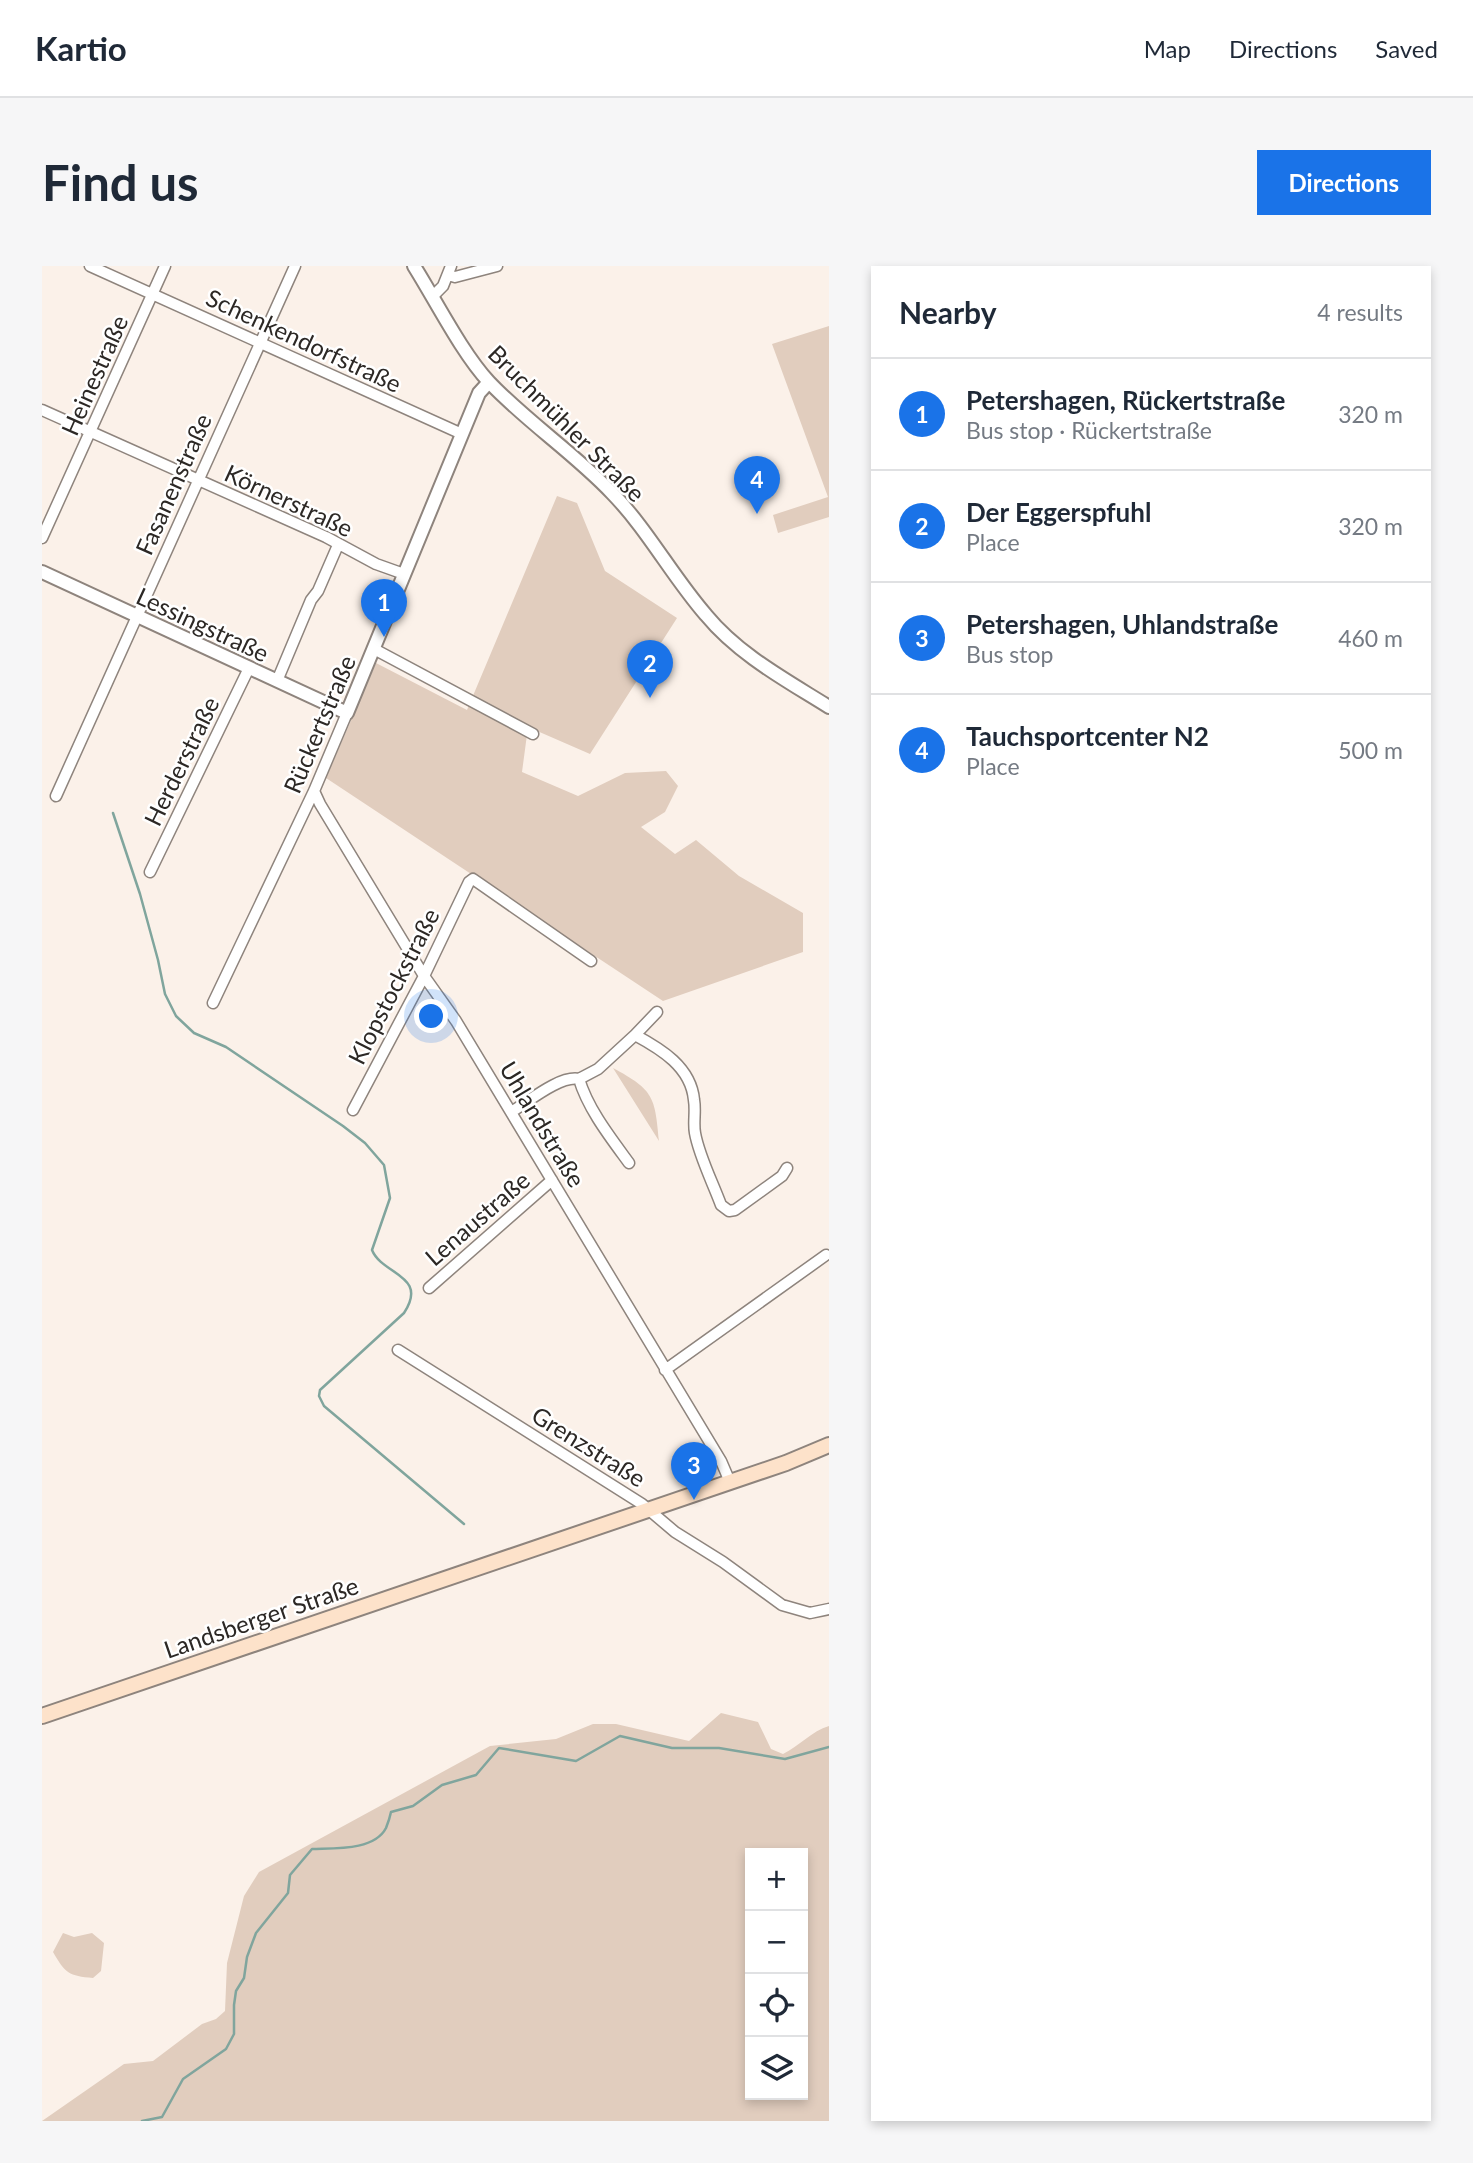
<!DOCTYPE html>
<html lang="en">
<head>
<meta charset="utf-8">
<style>
  :root { --surface:#fff; --page:#f6f6f7; --text:#1f2937; --muted:#747a83; --line:#e0e1e3; --accent:#1a73e8 }
  body { margin:0; font-family:Lato,sans-serif; background:var(--page); color:var(--text) }
  .controls { position:absolute; right:21px; bottom:21px; display:grid; overflow:hidden; border-radius:0px; box-shadow:0 4px 10px #0003 }
  .controls button { width:63px; height:63px; display:grid; place-items:center; padding:0; border:0; border-bottom:2px solid var(--line); background:var(--surface); color:var(--text); font:35px sans-serif }
  .you { position:absolute; left:390px; top:751px; width:24px; height:24px; margin:-18px; border:5px solid #fff; border-radius:50%; background:#1a73e8; box-shadow:0 0 0 10px #1a73e833 }
  .badge { display:grid; place-items:center; width:46px; height:46px; border-radius:50%; background:var(--accent); color:#fff; font-size:23px; font-weight:700 }
  .pin { position:absolute; translate:-50% -58px; filter:drop-shadow(0 2px 4px #0008) }
  .pin::after { content:''; position:absolute; top:37px; width:24px; height:21px; background:inherit; clip-path:polygon(0 0,100% 0,50% 100%) }
  .list { margin:0; padding:0; list-style:none }
  h2 { display:flex; justify-content:space-between; align-items:center; height:91px; margin:0; padding:0 28px; font-size:30px }
  h2 small { font-size:23px; font-weight:400; color:var(--muted) }
  .list li { display:grid; grid-template-columns:46px 1fr auto; gap:21px; align-items:center; box-sizing:border-box; height:112px; padding:0 28px; border-top:2px solid var(--line) }
  .list b { display:block; font-size:26px; white-space:nowrap }
  .list p { margin:0; font-size:23px; white-space:nowrap; color:var(--muted) }
  .list em { font-size:23px; font-style:normal; color:var(--muted) }
  .icon { flex:none; width:38px; height:38px; fill:none; stroke:currentColor; stroke-width:2; stroke-linecap:round; stroke-linejoin:round }
  .map { position:relative; flex:none; width:787px; height:1855px; overflow:hidden; border-radius:0px }
  header { display:flex; align-items:center; gap:42px; box-sizing:border-box; height:98px; padding:0 35px; background:var(--surface); border-bottom:2px solid var(--line) }
  header strong { font-size:33px }
  nav { display:flex; gap:38px; margin-inline-start:auto; font-size:24px }
  .intro { display:flex; align-items:center; justify-content:space-between; box-sizing:border-box; height:168px; padding:0 42px }
  h1 { margin:0; font-size:49px }
  .button { padding:18px 32px; border-radius:0px; background:var(--accent); color:#fff; font-size:24px; font-weight:700 }
  main { display:flex; gap:42px; padding:0 42px }
  aside { flex:1; background:var(--surface); border-radius:0px; box-shadow:0 4px 10px #0003 }
  .map>svg:first-child { display:block }
</style>
</head>
<body>
<header>
<strong>Kartio</strong>
<nav><a>Map</a><a>Directions</a><a>Saved</a></nav>
</header>
<div class="intro"><h1>Find us</h1><a class="button">Directions</a></div>
<main>
<div class="map">
<svg width="787" height="1855" viewBox="0 0 787 1855">
  <rect width="100%" height="100%" fill="#fbf1e9"/>
  <path fill="#e1cdbe" fill-rule="evenodd" d="M787,60V251L736,267L731,249L786,231L730,78Z
    M515,230L535,237L563,305L635,352L548,488L486,461L480,506L536,530L583,507L624,505L636,520L623,546L599,561L633,588L654,574L697,610L761,647V686L621,735L284,512L334,397L425,444Z
    M571,802C612,824 613,831 617,875Z
    M679,1447L716,1456L729,1483L741,1488C757,1480 770,1465 787,1460V1855H0L82,1798L111,1795L160,1758L174,1753L183,1745L185,1697L202,1630L217,1606L448,1480L514,1473L551,1458H574L647,1475ZM708,1587H761V1829H708Z
    M21,1667L32,1671L50,1667L62,1677L59,1705L51,1712C27,1710 23,1707 11,1686Z"/>
  <g fill="none" stroke-linecap="round" stroke-linejoin="round">
    <path stroke="#80a59d" stroke-width="2.5" d="M71,547L98,628L116,694L123,728L134,750L152,767L184,781L301,860L323,877L342,899L348,932L330,984C340,1009 387,1009 362,1047L278,1124L277,1130L282,1140L422,1258
      M100,1855L120,1851L141,1813L184,1783L192,1768V1739L194,1725L202,1712L205,1691L214,1667L246,1627L248,1609L270,1583C292,1582 332,1585 344,1562C346,1557 348,1551 349,1546L371,1540L400,1519L434,1509L457,1482L534,1495L578,1470L630,1482H677L743,1493L787,1481"/>
    <defs>
      <path id="minor" d="M48,0L420,168
        M406,9L413,11L455,0
        M391,30L401,20L409,0
        M0,144L284,271L334,298L362,308
        M0,272L123,0
        M332,383L491,468
        M235,415L269,334L276,325L296,279
        M272,525L278,538L382,710L414,755L679,1195L688,1216
        M14,530L253,0
        M108,606L207,402
        M171,737L272,525L305,447
        M593,769L615,746
        M537,813C546,843 568,871 587,897
        M311,844L382,710L427,616L431,613L549,695
        M469,846C486,836 518,809 537,813L556,803L593,769C619,783 649,801 652,834C654,845 651,857 653,867C657,890 671,917 679,939L687,945L693,944L740,910L745,902
        M387,1022L510,914
        M356,1084L600,1238L633,1266L681,1296L740,1339L768,1347L787,1343
        M623,1104L784,989"/>
      <path id="tertiary" d="M372,0C394,35 420,87 447,116C485,156 532,187 570,227C606,264 630,310 664,349C697,389 744,414 787,441
        M0,306L305,447L437,127L447,116"/>
      <path id="secondary" d="M0,1450L744,1197L787,1179"/>
    </defs>
    <use href="#minor" stroke="#8e847d" stroke-width="13"/>
    <use href="#tertiary" stroke="#8e847d" stroke-width="16"/>
    <use href="#secondary" stroke="#8e847d" stroke-width="18"/>
    <use href="#minor" stroke="#fff" stroke-width="10"/>
    <use href="#tertiary" stroke="#fff" stroke-width="12"/>
    <use href="#secondary" stroke="#fde2ca" stroke-width="14"/>
  </g>
  <g text-anchor="middle" dominant-baseline="central" stroke-width="5" stroke-linejoin="round" paint-order="stroke">
    <g font-size="24" fill="#2c2825" stroke="#fff">
      <text transform="translate(262 74) rotate(25)">Schenkendorfstraße</text>
      <text transform="translate(52 109) rotate(-66)">Heinestraße</text>
      <text transform="translate(525 157) rotate(45)">Bruchmühler Straße</text>
      <text transform="translate(131 218) rotate(-66)">Fasanenstraße</text>
      <text transform="translate(247 234) rotate(25)">Körnerstraße</text>
      <text transform="translate(161 358) rotate(25)">Lessingstraße</text>
      <text transform="translate(277 458) rotate(-67)">Rückertstraße</text>
      <text transform="translate(139 495) rotate(-64)">Herderstraße</text>
      <text transform="translate(351 720) rotate(-63)">Klopstockstraße</text>
      <text transform="translate(501 858) rotate(59)">Uhlandstraße</text>
      <text transform="translate(435 952) rotate(-41)">Lenaustraße</text>
      <text transform="translate(547 1180) rotate(32)">Grenzstraße</text>
      <text transform="translate(219 1351) rotate(-19)">Landsberger Straße</text>
    </g>
  </g>
</svg>
<div class="controls">
<button>+</button>
<button>−</button>
<button><svg class="icon" aria-label="locate" viewBox="0 0 24 24"><circle cx="12" cy="12" r="6"/><path d="M12 2v4M12 18v4M2 12h4M18 12h4"/></svg></button>
<button><svg class="icon" aria-label="layers" viewBox="0 0 24 24"><path d="M12 4l9 5-9 5-9-5zM3 14l9 5 9-5"/></svg></button>
</div>
<div class="you"></div>
<div class="pin badge" style="left:342px;top:371px">1</div>
<div class="pin badge" style="left:608px;top:432px">2</div>
<div class="pin badge" style="left:652px;top:1234px">3</div>
<div class="pin badge" style="left:715px;top:248px">4</div>
</div>
<aside>
<h2>Nearby<small>4 results</small></h2>
<ul class="list">
<li><span class="badge">1</span><div><b>Petershagen, Rückertstraße</b><p>Bus stop · Rückertstraße</p></div><em>320 m</em></li>
<li><span class="badge">2</span><div><b>Der Eggerspfuhl</b><p>Place</p></div><em>320 m</em></li>
<li><span class="badge">3</span><div><b>Petershagen, Uhlandstraße</b><p>Bus stop</p></div><em>460 m</em></li>
<li><span class="badge">4</span><div><b>Tauchsportcenter N2</b><p>Place</p></div><em>500 m</em></li>
</ul>
</aside>
</main>
</body>
</html>
